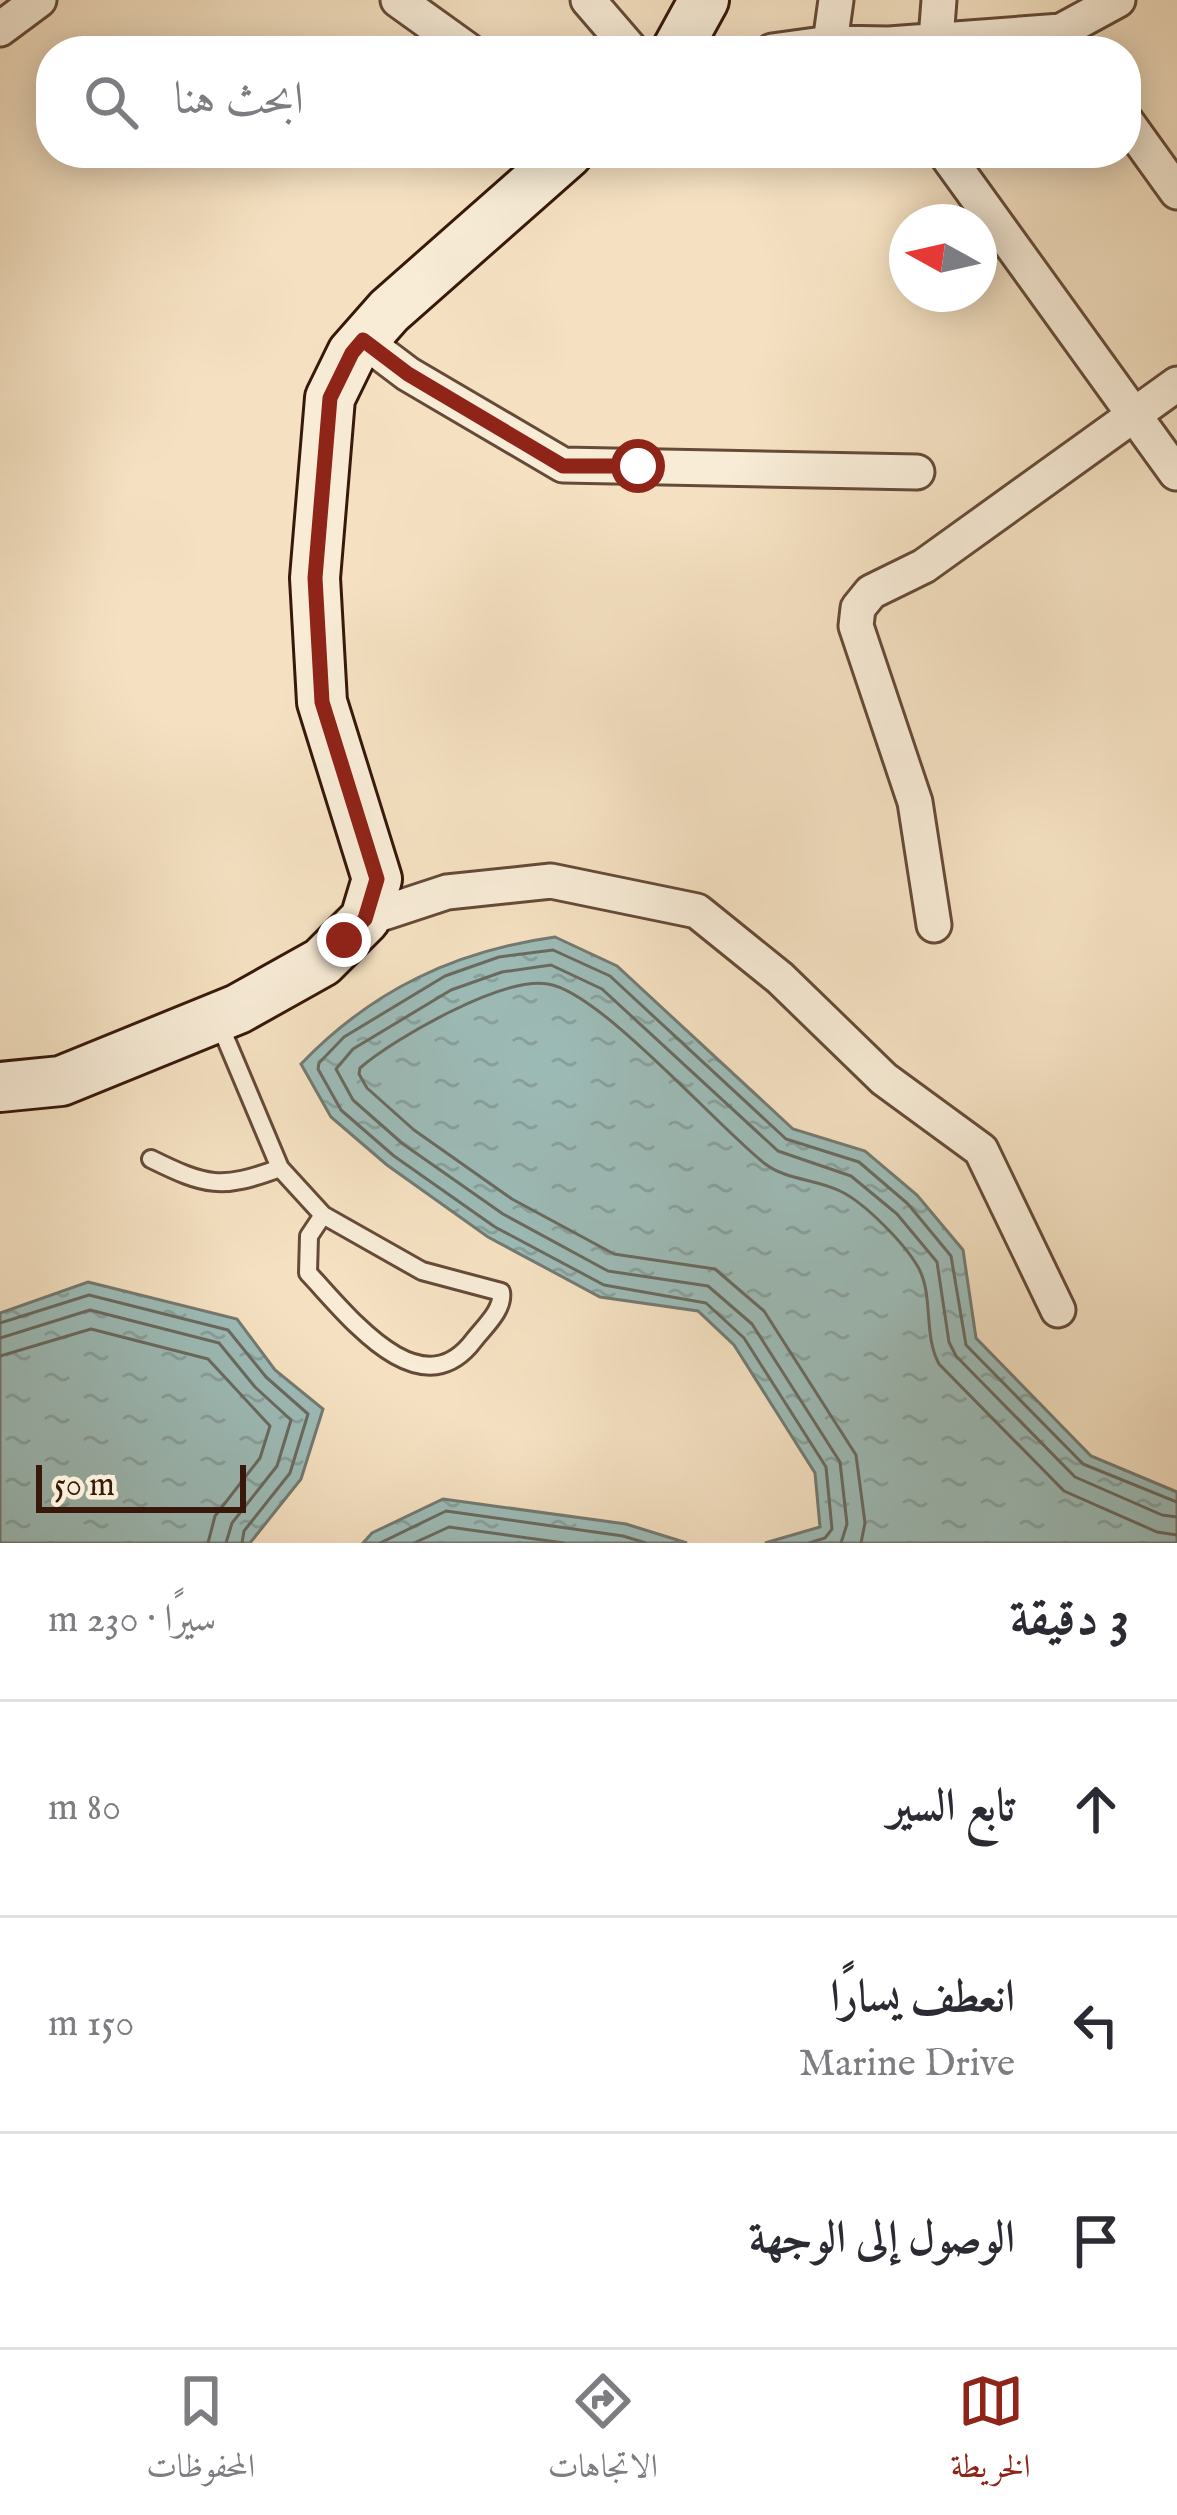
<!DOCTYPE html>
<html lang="ar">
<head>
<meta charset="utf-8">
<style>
  :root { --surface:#fff; --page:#f7f7f7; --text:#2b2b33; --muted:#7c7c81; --line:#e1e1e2; --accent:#8f2418 }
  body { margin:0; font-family:"IM FELL English",Amiri,serif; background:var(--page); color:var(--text); direction:rtl }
  .compass { position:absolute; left:889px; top:204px; width:108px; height:108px; border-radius:50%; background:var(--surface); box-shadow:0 6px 30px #0003; rotate:278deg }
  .scale { position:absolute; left:36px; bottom:30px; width:210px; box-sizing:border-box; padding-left:12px; border:6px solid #37180a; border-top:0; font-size:33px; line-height:42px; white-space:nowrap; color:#37180a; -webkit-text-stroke:9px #f8ecd7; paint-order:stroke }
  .stop { position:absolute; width:36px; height:36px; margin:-27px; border:9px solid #8f2418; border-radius:50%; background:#fff }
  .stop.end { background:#8f2418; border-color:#fff; box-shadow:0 3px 12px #0008 }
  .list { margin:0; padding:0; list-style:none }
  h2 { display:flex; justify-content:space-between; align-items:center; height:156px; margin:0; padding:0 48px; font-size:51px }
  h2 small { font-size:39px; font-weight:400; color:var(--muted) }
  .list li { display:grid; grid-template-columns:78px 1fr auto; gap:36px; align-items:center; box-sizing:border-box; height:216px; padding:0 48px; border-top:3px solid var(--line) }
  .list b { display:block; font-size:45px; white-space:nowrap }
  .list p { margin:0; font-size:39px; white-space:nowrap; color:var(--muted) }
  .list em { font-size:39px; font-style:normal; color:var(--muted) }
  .icon { flex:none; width:66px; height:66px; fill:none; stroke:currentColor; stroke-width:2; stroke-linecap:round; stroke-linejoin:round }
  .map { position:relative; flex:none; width:1177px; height:1543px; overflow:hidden; direction:ltr }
  .search { position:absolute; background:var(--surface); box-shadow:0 6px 30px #0003; left:36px; right:36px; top:36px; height:132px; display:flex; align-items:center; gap:30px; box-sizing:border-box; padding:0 42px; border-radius:48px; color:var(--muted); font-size:45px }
  .sheet { height:804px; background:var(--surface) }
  nav { display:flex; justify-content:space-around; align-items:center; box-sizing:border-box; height:168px; border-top:3px solid var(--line); background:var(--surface); font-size:33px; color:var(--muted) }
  nav a { display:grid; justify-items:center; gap:6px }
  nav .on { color:var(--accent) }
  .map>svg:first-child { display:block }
</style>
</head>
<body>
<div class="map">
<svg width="1177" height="1543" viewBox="0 0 1177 1543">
  <defs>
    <pattern id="water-ripples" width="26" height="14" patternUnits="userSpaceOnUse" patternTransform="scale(3)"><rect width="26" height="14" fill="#9dbcb8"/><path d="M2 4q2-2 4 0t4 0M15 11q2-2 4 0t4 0" fill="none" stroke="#88a19d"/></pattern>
  </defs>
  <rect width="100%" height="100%" fill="#f5e1c2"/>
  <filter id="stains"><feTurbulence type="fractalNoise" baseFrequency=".00167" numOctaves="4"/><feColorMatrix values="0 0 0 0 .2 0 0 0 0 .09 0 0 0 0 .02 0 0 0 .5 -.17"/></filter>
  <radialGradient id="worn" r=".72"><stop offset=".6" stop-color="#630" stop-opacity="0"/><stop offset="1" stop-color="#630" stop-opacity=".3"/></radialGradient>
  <path fill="url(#water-ripples)" stroke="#747a72" stroke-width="3" d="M555,937L617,966L793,1129L865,1151L917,1195L963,1250L976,1338L1091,1456L1177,1492V1543H765L820,1527L815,1473L734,1345L698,1311L600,1297L488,1237L387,1165L331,1117L301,1064C372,990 455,951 555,937Z
    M88,1282L237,1319L275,1370L323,1409L301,1479L250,1543H0V1313Z
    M443,1499L626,1524L687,1543H363L372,1533Z"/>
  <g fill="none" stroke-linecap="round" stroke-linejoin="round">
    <path stroke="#6a6a61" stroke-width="3" d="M0,1323L89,1295L228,1330L266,1377L308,1414L290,1473L244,1531L242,1543
      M0,1338L90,1310L219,1343L255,1387L291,1420L277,1466L232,1523L226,1543
      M0,1356L91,1329L208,1359L270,1426L260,1458L215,1516L208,1543
      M380,1543L446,1511L623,1536L646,1543
      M414,1543L449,1527L564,1543
      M809,1543L825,1538L832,1529L826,1467L744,1338L706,1303L604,1285L495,1227L394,1156L341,1110L318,1069L319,1063L344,1037L445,976L499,957L553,950L610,976L786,1139L859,1162L908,1204L951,1256L966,1345L1083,1464L1177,1502
      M841,1543L847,1524L840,1462L752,1324L708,1286L608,1271L503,1214L403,1144L353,1100L336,1069L353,1049L451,990L502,972L551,965L602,989L778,1151L851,1176L897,1214L937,1262L949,1342L956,1356L1075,1477L1162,1515L1177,1517
      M861,1543L865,1523L856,1455L764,1311L715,1269L614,1254L512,1199L414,1130L367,1088L359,1074L360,1068C395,1038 503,976 548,984C600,992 716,1125 764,1163C785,1180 816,1179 840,1191C864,1202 905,1244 918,1267C934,1295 923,1335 939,1364L1064,1491L1157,1532L1177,1535"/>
    <defs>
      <path id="service" d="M219,1023L280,1168L323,1215L422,1271L501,1292C504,1309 485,1326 474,1340C420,1412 347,1314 308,1273L309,1236L323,1215
        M151,1159C206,1186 221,1190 280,1168"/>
      <path id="minor" d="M398,0L469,51
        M588,0L632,51
        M0,29L39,0
        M936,39L939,0
        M830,43L836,0
        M772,51L830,43L889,44L1061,31L1118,0
        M1126,121L1177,192
        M945,153L1176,473
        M363,340L408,374L563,465L917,472
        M365,919L447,892L551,881L697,911L780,978L884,1079L981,1150L1058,1310
        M934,925L915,802L856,626L858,608L871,592L924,566L1177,384"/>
      <path id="secondary" d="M676,51L704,0
        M0,1087L61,1081L238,1009L322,962L365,919L377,879L322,702L315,578L330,398L352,353L389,311L568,153"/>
    </defs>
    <use href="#service" stroke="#664a38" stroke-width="22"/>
    <use href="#minor" stroke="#664a38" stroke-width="39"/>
    <use href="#secondary" stroke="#37180a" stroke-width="54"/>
    <use href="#service" stroke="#f8ecd7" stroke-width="16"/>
    <use href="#minor" stroke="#f8ecd7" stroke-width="33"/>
    <use href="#secondary" stroke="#f8ecd7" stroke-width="48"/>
  </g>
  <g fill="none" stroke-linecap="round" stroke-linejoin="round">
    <path stroke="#8f2418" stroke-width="15" d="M344,940L365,919L377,879L322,702L315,578L330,398L352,353L363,340L408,374L563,466H638"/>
  </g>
  <rect width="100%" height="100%" filter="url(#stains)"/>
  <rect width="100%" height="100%" fill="url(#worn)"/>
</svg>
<svg class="compass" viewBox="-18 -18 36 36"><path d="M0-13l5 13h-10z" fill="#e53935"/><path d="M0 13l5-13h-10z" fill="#7c7c81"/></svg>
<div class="scale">50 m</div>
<div class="stop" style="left:638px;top:466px"></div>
<div class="stop end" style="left:344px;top:940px"></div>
<div class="search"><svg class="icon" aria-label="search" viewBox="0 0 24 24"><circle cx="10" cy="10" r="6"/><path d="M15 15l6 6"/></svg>ابحث هنا</div>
</div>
<section class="sheet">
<h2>3 دقيقة<small>سيرًا · 230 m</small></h2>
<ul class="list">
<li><svg class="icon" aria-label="ahead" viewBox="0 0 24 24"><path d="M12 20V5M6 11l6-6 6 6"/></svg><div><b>تابع السير</b></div><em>80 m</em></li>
<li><svg class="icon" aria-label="left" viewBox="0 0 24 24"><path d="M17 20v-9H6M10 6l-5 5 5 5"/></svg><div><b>انعطف يسارًا</b><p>Marine Drive</p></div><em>150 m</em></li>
<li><svg class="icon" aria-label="arrive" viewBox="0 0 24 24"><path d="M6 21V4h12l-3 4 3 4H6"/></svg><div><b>الوصول إلى الوجهة</b></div></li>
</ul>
</section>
<nav>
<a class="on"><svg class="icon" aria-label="map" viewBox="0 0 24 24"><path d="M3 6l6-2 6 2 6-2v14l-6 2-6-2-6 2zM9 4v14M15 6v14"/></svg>الخريطة</a>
<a><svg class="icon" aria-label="directions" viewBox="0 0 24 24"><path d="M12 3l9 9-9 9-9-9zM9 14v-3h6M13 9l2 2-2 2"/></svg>الاتجاهات</a>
<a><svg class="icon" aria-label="saved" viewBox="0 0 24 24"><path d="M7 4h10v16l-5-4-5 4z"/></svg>المحفوظات</a>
</nav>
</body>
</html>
